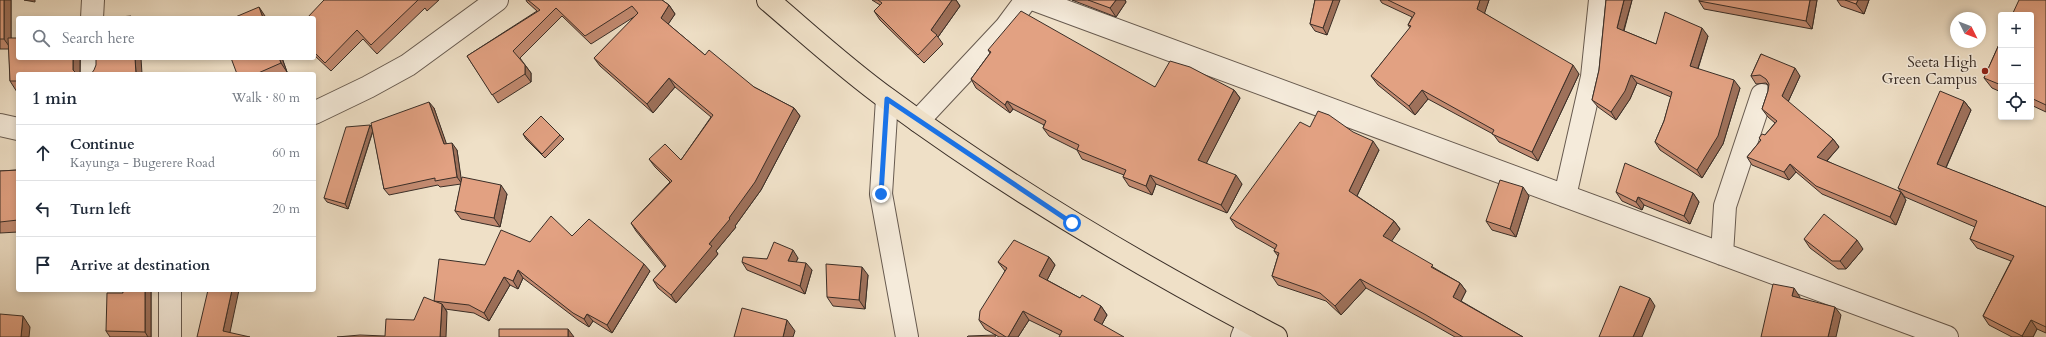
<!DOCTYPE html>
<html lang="en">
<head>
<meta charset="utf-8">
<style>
  :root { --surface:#fff; --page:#f6f6f7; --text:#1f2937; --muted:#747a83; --line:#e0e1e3 }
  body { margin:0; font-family:Cardo,serif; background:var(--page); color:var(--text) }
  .controls { position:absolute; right:12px; top:12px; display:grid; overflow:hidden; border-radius:4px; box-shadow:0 2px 6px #0003 }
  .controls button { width:36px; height:36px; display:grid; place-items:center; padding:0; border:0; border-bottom:1px solid var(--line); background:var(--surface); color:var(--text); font:20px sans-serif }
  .compass { position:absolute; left:1950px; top:12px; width:36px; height:36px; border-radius:50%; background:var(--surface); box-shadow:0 2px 6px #0003; rotate:132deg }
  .stop { position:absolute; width:12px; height:12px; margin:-9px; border:3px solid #1a73e8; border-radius:50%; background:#fff }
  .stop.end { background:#1a73e8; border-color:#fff; box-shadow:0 1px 4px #0008 }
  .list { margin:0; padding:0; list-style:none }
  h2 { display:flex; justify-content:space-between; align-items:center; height:52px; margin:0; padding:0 16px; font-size:17px }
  h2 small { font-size:13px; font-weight:400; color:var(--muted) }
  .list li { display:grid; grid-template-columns:26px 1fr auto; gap:12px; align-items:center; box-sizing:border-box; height:56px; padding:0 16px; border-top:1px solid var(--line) }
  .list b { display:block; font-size:15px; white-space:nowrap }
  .list p { margin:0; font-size:13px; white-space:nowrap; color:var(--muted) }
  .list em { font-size:13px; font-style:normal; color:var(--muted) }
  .icon { flex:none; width:22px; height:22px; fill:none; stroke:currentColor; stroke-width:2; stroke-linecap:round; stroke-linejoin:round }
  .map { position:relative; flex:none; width:2046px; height:337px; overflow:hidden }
  .search { position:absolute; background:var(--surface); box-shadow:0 2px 6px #0003; left:16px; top:16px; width:300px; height:44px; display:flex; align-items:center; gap:10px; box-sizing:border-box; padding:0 14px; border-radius:4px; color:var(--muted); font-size:15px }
  .panel { position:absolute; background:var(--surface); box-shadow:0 2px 6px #0003; left:16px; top:72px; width:300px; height:220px; border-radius:4px }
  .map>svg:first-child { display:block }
</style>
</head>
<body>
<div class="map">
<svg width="2046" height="337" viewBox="0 0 2046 337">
  <rect width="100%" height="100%" fill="#efe0c7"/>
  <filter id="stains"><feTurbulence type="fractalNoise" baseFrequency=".005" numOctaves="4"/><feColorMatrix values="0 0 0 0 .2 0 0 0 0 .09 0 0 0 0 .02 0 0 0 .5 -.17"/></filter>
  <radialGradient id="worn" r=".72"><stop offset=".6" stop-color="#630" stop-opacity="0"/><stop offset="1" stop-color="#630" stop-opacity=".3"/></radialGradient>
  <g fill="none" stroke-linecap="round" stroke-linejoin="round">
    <defs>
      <path id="minor" d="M1035,0L1947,337
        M92,18L93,0
        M91,74L92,58
        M887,99L881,194L907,337
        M314,113L368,87L408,65L497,0
        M918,121L1006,27L1026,0
        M0,125L18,129
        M1565,196L1592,77L1600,0
        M1722,254L1725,206L1762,95
        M170,337V290
        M1242,337L1248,322"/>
      <path id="major" d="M768,0C808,34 847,70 889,100C1011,190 1142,267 1276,337"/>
    </defs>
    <use href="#minor" stroke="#675a4f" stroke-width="24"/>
    <use href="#major" stroke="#3a2e27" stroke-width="24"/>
    <use href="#minor" stroke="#f5ebdb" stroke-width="22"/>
    <use href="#major" stroke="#efe0c7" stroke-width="22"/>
  </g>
  <path fill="#c28a70" stroke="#3a2e27" d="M0,0H11V38L80,58V74H18V91L17,92L10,81L9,49H0Z
    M24,0H35V2Z
    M324,0H439L427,11L425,8L377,54L363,39L331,71L314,55V18Z
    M526,0H662L669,5L675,14L668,24L705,55L754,87L794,108L800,116L761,190L735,226L736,227L716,251L718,254L676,303L658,288L653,280L665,267L636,231L631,223L670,182L655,167L649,159L681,160L711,117L675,87L653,113L600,66L594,58L637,15L591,44L562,16L520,58L531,73V82L498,103L467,56L537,11L527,2Z
    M872,0H956L960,6L938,37L943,44L924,63L880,20L874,11L880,5Z
    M1072,0H1125L1126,2L1116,17Z
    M1315,0L1327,35L1315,31L1310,24Z
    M1380,0H1489L1484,13L1579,74L1538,161L1499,142L1493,134L1428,99L1415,115L1378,85L1371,76L1410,28L1408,25L1412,17L1382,3Z
    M1606,0H1632L1624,31L1656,44L1708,36L1698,69L1740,88L1723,144L1702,178L1660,150L1655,142L1664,121L1671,97L1637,83L1630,99L1616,120L1598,107L1592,100L1599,70Z
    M1817,0L1812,29L1704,9L1699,1Z
    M1837,0H1869L1864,14L1841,6Z
    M2046,0V112L2031,105V15Z
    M2001,40V92L1992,88L1984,78Z
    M988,50L1155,87L1234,90L1240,98L1206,163L1242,184L1227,213L1156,184L1152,195L1129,186L1123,177L1124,175L1082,159L1077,150L1049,136L1043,128L1044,125L1013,109L1010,113L976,88L971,79L990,53Z
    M1761,54L1800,76L1788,102L1833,139L1839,147L1827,161L1906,200L1896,225L1822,194L1796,172L1789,180L1752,165L1747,157L1761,140L1759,138L1765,135L1775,123L1768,117L1762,109L1768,91V85L1766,83L1756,84L1751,76Z
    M282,58L287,72L282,74H237Z
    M1964,101L1971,110L1946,168L2046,207V333L2037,329L2033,337H2012L1989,325L1983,316L2011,261L1977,248L1970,239L1975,227L1905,197L1898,188Z
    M434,108L446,144L457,150L461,181L507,194L500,227L461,219L455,211L461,184L440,187L438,185L389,195L384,189L373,131L348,209L327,202L324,198L370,125L372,128Z
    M523,134L560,135L564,139L545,158L526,139Z
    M1379,150L1357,196L1394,221L1400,229L1391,241L1436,269L1460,283L1466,291L1461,301L1523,337H1455L1432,324L1366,288L1341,315L1326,301L1278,285L1272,276L1278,256L1274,251L1275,249L1236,227L1230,218Z
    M18,170V232L0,233V171Z
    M1616,192L1693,193L1699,202L1690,224L1644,205L1642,210L1622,201Z
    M1529,196L1516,237L1492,230L1486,221Z
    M572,236L650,271L612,333L593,321L589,327L578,320L523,278L518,289L510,285L489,321L474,313L445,309L447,312L385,336L414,320L434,301L485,265L530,242Z
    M1804,239L1863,249L1846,269H1838L1810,248Z
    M1049,257L1055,265L1047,280L1080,298L1101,306L1107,315L1102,324L1060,335L1029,320L1018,337H999L985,329L979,320L1005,271L998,262Z
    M798,258L796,262L812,270L805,294L747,270L742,262L767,259Z
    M868,275L865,309L833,306L827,297Z
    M123,290H151V337H110L106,331L123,293Z"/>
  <path fill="#9e715b" stroke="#3a2e27" d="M4,0H11V49L4,39Z
    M952,0H956L960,6L938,37L931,30Z
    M1116,0H1125L1126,2L1116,17L1110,8Z
    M1333,0H1340L1327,35L1323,28Z
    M1480,0H1489L1483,18L1477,9Z
    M1624,0H1632L1622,36L1617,28Z
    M1810,0H1817L1812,29L1806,21Z
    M1858,0H1869L1864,14L1856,4Z
    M669,5L675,14L667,26L661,18Z
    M259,7L265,16L266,18H263Z
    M1702,28L1708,36L1696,74L1690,66Z
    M73,58H80V74H76L73,70Z
    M135,58H141L142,74H136Z
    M279,58H282L287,72L281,63Z
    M525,65L531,73V82L525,74Z
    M1573,65L1579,74L1538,161L1532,152Z
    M1795,68L1800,76L1787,104L1782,96Z
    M1631,75L1637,83L1630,99L1616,120L1611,112Z
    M669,78L675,87L653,113L647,104Z
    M1734,80L1740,88L1723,144L1702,178L1697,170Z
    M1234,90L1240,98L1204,168L1198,160Z
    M1422,90L1428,99L1415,115L1409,106Z
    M1007,101L1013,109L1010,113L1005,105Z
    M1964,101L1971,110L1943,174L1937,164Z
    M429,102L434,108L449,151L444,144Z
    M794,108L800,116L761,190L735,226L736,227L716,251L718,254L676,303L671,295L729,218Z
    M370,125L373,130L348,209L345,204Z
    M1833,139L1839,147L1823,165L1817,157Z
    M1373,141L1379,150L1355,200L1349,191Z
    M452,143L457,150L462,184L457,177Z
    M1790,164L1796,172L1789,180L1784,172Z
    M1150,175L1156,184L1152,195L1146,186Z
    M1236,175L1242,184L1227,213L1221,205Z
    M501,185L507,194L500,227L494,218Z
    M1523,187L1529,196L1516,237L1510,229Z
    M1901,192L1906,200L1896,225L1890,217Z
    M1693,193L1699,202L1690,224L1684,216Z
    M1638,197L1644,205L1642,210L1636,202Z
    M1394,221L1400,229L1389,245L1383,236Z
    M1857,240L1863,249L1846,269L1840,261Z
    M793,250L798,258L793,269L788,261Z
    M1049,257L1055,265L1045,284L1039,276Z
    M806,263L812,270L805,294L800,286Z
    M644,264L650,271L612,333L607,325Z
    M862,267L868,275L865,309L859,300Z
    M518,270L523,278L518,289L513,281Z
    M504,277L510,285L489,321L484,313Z
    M1360,279L1366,288L1341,315L1335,306Z
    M1460,283L1466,291L1459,305L1453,297Z
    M1794,288L1800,297L1798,305L1792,296Z
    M145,290H151V337H148L145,332Z
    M232,290H239L229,337L223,331Z
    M1650,298L1655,306L1642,337H1633Z
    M442,304L447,312L446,337H440Z
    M1101,306L1107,315L1100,328L1094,320Z
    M1835,307L1841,315L1836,337H1828Z
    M1023,311L1029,320L1018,337H1008Z
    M587,314L593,321L589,327L584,319Z
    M23,316L30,327L29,337H21Z
    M787,320L795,331L793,337H783Z
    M2031,320L2037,329L2033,337H2023L2022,336Z
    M568,329L574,337H568Z"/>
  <path fill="#e2a182" stroke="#3a2e27" d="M0,0H4V39H0Z
    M324,0H418L371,45L357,30L325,63L314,52V18H307Z
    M528,0H662L669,5L661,18L705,55L709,50L754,87L794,108L755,182L729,218L730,219L709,244L712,246L671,295L653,280L666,266L631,223L672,181L649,159L665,144L681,160L713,115L669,78L647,104L594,58L638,13L632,6L585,36L556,8L513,51L525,65V74L492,95L467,56L540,10Z
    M878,0H952L931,30L937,35L918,55L874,11L882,3Z
    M1088,0H1116L1110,8Z
    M1315,0H1333L1323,28L1310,24Z
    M1388,0H1480L1477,9L1573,65L1532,152L1492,134L1494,130L1422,90L1409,106L1371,76L1411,26L1408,25L1415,13Z
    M1606,0H1624L1617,28L1656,44L1665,12L1702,28L1690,66L1734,80L1718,136L1697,170L1655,142L1664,121L1672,92L1631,75L1625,91L1611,112L1592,100L1599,70Z
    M1699,0H1810L1806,21L1699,1Z
    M1845,0H1858L1856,4Z
    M2019,0H2046V105L2031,98V15H2012Z
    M259,7L263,18H233Z
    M1021,11L1155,87L1170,61L1190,67L1234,90L1198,160L1236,175L1221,205L1150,175L1146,186L1123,177L1126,170L1077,150L1079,145L1043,128L1046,121L1007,101L1005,105L971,79L991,52L988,50Z
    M131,16V18H109Z
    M8,38H18V58H73V70L77,74H18V81H10Z
    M2001,40V85L1984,78Z
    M1761,54L1795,68L1782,96L1833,139L1817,157L1901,192L1890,217L1816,186L1790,164L1784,172L1747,157L1761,140L1759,138L1762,134L1765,135L1777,121L1762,109L1768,91L1769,84L1766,79L1760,75L1751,76Z
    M96,58H135L136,74H91L94,70L96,65Z
    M231,58H279L281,63L256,74H237Z
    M1940,91L1964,101L1937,164L2046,207V327L2031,320L2022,336L1983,316L2014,256L1970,239L1977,221L1898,188Z
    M429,102L444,144L452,143L457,177L435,181V178L384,189L371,123Z
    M1318,111L1329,115L1353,132L1373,141L1349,191L1394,221L1383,236L1433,265L1431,267L1460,283L1453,297L1523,337H1463L1426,315L1360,279L1335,306L1320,293L1272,276L1279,253L1274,251L1277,245L1230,218L1300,122L1310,127Z
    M541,116L560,135L542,154L523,134Z
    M370,125L345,204L324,198L346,127Z
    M1625,163L1693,193L1684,216L1638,197L1636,202L1616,192Z
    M18,170V220L0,222V171Z
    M462,177L501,185L494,218L455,211Z
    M1500,180L1523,187L1510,229L1486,221Z
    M1824,214L1857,240L1840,261H1832L1804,239Z
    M551,216L572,236L589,219L644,264L607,325L587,314L584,319L573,313L518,270L513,281L504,277L484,313L469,305L434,301L442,304L440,337H337L360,335L385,336L386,319L414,320L424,297L434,301L439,259L485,265L501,230L530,242Z
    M1014,240L1049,257L1039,276L1080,298L1082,295L1101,306L1094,320L1124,337H1059L1062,331L1023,311L1008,337H1006L979,320L980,311L1007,268L998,262Z
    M774,242L793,250L788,261L806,263L800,286L742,262L743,257L767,259Z
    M826,264L862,267L859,300L827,297Z
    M1773,284L1794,288L1792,296L1835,307L1828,337H1761Z
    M1620,286L1650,298L1633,337H1599Z
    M123,290H145V332L106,331L107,293H123Z
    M208,290H232L223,331L250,337H197Z
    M742,308L787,320L783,337H734Z
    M0,314L23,316L21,337H0Z
    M499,329H568V337H499Z
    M996,335L995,337H967L968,336Z"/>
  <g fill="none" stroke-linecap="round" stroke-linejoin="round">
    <path stroke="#1a73e8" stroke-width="5" d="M881,194L887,99L1072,223"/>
  </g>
  <circle fill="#8f2418" stroke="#f5ebdb" stroke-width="1.5" cx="1985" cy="71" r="4"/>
  <g text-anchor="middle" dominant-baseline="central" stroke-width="3" stroke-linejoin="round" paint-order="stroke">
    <g font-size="15" fill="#3a2e27" stroke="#f5ebdb" text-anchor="end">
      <text x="1977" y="62">Seeta High<tspan x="1977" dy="17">Green Campus</tspan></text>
    </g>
  </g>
  <rect width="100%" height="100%" filter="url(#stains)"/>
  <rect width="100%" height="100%" fill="url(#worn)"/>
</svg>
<div class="controls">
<button>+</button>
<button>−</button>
<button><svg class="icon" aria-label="locate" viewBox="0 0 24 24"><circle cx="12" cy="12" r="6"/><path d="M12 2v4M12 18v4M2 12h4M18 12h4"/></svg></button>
</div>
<svg class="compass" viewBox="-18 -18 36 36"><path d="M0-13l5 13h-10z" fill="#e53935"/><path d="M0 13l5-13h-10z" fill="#747a83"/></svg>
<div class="stop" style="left:1072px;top:223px"></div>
<div class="stop end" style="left:881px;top:194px"></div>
<div class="search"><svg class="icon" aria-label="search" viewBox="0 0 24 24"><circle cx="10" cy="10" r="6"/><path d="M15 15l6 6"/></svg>Search here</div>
<section class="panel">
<h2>1 min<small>Walk · 80 m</small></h2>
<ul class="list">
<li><svg class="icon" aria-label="ahead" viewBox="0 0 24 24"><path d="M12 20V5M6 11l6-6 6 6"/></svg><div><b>Continue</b><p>Kayunga - Bugerere Road</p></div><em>60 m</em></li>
<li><svg class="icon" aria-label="left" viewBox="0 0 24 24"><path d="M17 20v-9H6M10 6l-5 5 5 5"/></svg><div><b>Turn left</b></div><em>20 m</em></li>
<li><svg class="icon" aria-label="arrive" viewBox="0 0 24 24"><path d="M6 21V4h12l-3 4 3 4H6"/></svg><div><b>Arrive at destination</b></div></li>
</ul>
</section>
</div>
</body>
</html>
